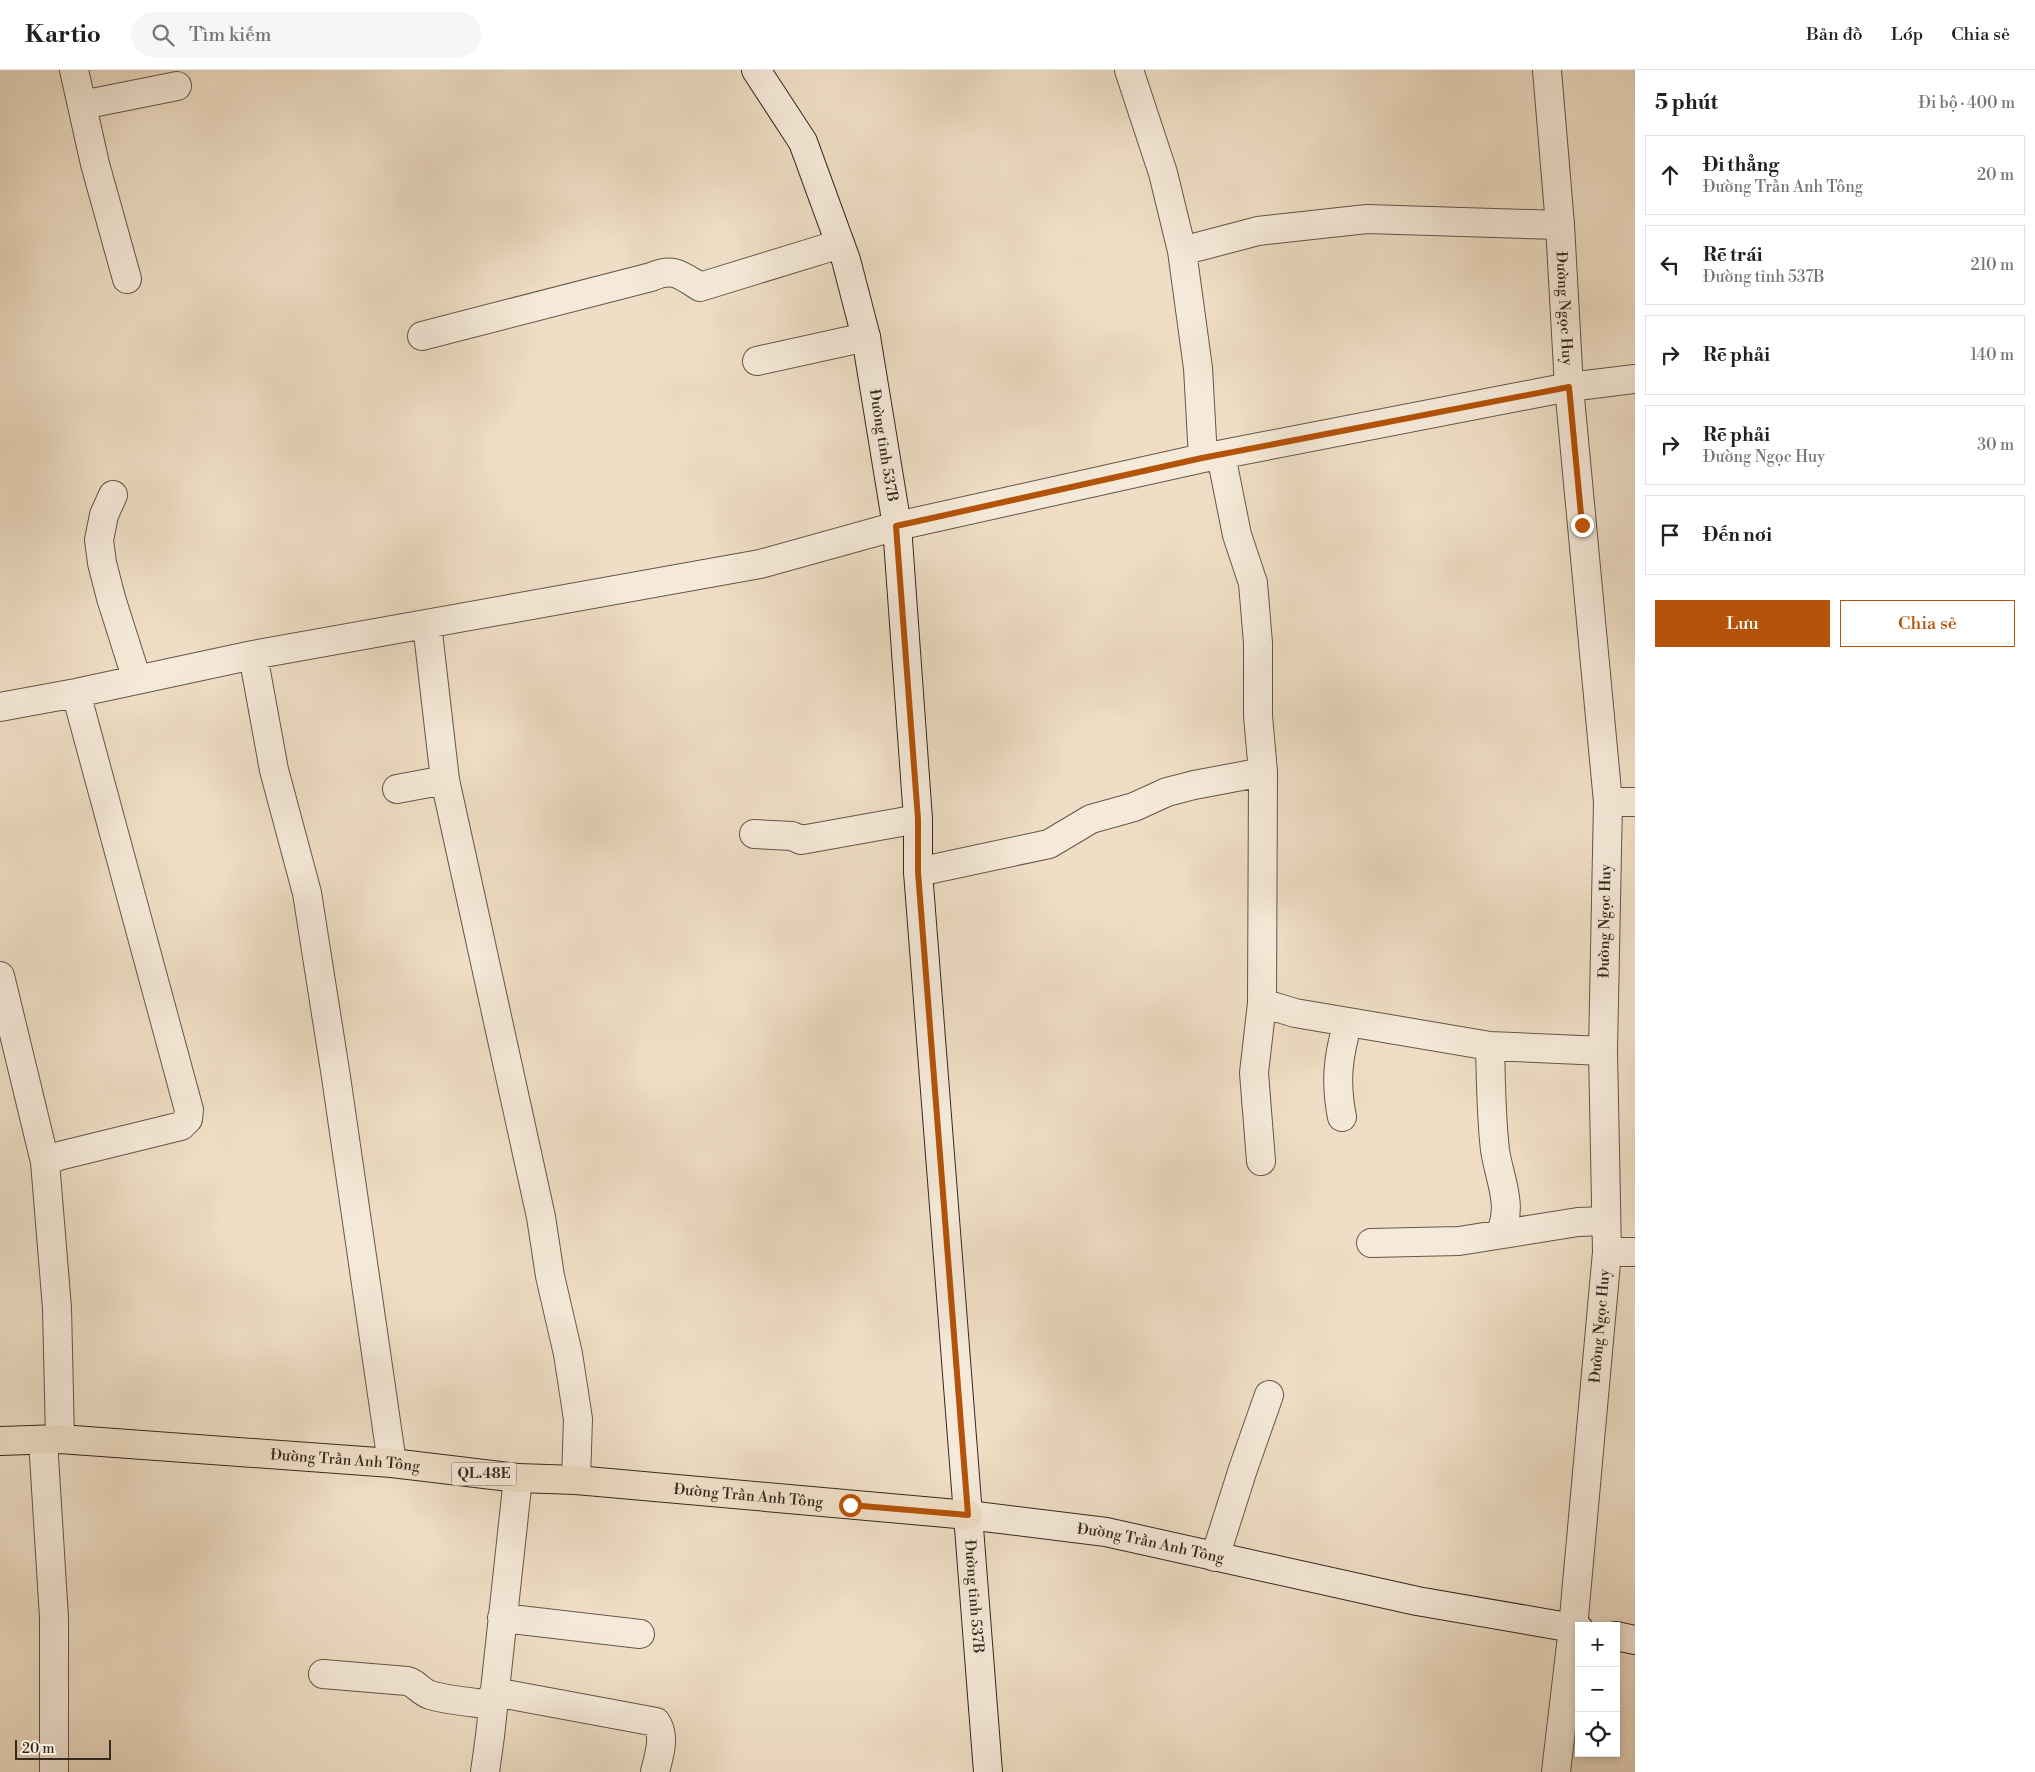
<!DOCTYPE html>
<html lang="vi">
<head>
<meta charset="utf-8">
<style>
  :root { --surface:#fff; --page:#f6f6f6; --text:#202124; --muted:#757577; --line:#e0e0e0; --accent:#b45309 }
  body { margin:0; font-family:"Libre Bodoni",serif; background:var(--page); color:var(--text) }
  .controls { position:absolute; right:15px; bottom:15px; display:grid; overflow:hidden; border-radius:0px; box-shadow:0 2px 8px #0003 }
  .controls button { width:45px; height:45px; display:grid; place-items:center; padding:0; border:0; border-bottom:1px solid var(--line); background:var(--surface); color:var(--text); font:25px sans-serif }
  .scale { position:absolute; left:15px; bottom:12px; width:96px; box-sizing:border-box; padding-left:5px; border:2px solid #35281f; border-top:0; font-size:14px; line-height:18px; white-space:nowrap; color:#35281f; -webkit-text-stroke:4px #f5ead9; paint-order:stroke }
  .stop { position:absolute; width:15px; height:15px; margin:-11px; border:4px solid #b45309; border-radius:50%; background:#fff }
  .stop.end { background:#b45309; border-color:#fff; box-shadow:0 1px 5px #0008 }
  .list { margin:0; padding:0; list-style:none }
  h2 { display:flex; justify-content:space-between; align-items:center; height:65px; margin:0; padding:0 20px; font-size:21px }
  h2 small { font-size:16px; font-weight:400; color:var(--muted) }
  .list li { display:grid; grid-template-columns:32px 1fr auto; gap:15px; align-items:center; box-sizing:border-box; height:80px; margin:0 10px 10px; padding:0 10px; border:1px solid var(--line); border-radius:0px }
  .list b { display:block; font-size:19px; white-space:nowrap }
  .list p { margin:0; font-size:16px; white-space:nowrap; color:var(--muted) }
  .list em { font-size:16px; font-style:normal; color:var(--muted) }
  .actions { display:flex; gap:10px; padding:15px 20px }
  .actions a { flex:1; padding:11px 0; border:1px solid var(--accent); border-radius:0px; text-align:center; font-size:18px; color:var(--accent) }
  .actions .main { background:var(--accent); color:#fff }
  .icon { flex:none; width:28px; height:28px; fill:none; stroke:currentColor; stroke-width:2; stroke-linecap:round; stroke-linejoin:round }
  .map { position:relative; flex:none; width:1635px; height:1702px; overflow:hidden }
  header { display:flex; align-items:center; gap:30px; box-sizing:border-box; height:70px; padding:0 25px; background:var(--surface); border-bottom:1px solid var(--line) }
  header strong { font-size:24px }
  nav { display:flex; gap:28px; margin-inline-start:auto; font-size:18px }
  .search { width:350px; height:45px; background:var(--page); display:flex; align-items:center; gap:12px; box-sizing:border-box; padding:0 18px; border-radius:28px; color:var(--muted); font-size:19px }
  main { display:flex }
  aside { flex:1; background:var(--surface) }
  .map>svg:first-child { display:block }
</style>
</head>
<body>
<header>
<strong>Kartio</strong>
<div class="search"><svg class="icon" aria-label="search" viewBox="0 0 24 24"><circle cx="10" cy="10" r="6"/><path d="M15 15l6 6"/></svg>Tìm kiếm</div>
<nav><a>Bản đồ</a><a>Lớp</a><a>Chia sẻ</a></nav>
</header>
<main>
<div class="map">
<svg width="1635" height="1702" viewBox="0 0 1635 1702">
  <rect width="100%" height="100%" fill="#efdec5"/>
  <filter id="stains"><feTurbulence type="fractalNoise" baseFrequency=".004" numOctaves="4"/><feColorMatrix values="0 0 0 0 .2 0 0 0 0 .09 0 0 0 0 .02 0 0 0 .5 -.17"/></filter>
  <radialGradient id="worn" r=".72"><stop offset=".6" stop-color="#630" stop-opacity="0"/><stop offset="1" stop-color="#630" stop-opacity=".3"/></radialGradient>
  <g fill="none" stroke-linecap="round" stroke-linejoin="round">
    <defs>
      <path id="minor" d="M74,0L95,94L127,209
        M1129,0L1163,103L1182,181L1198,298L1203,388
        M82,35L177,16
        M1182,181L1258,161L1367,149L1560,155
        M422,266L651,207C674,197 681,205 700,217L840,174
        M757,291L866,267
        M1221,385L1237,465L1253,513L1258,573V646L1263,702L1262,933L1254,1003L1261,1091
        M113,425L104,445L99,470L102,493L111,528L137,610
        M427,554L445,710L541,1147L550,1206L568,1284L578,1349L576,1410
        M253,585L274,700L307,823L336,1007L392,1393
        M0,637L76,623L253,585L760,494L897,456L1203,388L1569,317L1635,309
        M397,719L445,710
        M1608,732H1635
        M754,764L792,766L801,770L918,749
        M918,802L1049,774L1091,749L1134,737L1167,722L1194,715L1263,702
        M0,906L45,1092
        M1262,933L1295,943L1490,976L1603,981
        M1490,976C1491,1011 1491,1046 1495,1080C1499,1108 1514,1136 1500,1163
        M1342,1047C1335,1012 1338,986 1348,952
        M1371,1173L1459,1171L1578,1152L1605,1151
        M1607,1182H1635
        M60,1369L57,1238L45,1092L59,1086L181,1056L188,1049L189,1040L76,623
        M43,1370L54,1548V1702
        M1215,1487L1243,1399L1269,1325
        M502,1548L640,1564
        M323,1604L407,1611C416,1613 421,1622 430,1625C450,1631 473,1632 493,1635
        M494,1622L656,1652C666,1667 659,1685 655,1702
        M485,1702L490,1666L518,1408
        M1556,1702L1573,1558"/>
      <g id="tertiary">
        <path id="s1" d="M1547,0L1560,155L1569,317L1608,732L1603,981L1607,1182L1573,1558"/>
      </g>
      <g id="secondary">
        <path id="s2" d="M756,0L803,72L846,190L866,267L897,456L918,749V802L988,1702"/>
        <path id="s3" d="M968,1445L1106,1462L1417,1531L1579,1559"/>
        <path d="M1616,1566L1635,1570"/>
      </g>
      <g id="primary">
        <path id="s4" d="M0,1371L60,1369L392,1393L518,1408L576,1410L968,1445"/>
      </g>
    </defs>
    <use href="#minor" stroke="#645648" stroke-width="30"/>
    <use href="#tertiary" stroke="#645648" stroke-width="30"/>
    <use href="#secondary" stroke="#35281f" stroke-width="30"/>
    <use href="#primary" stroke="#35281f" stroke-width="30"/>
    <use href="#minor" stroke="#f5ead9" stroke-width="28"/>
    <use href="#tertiary" stroke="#f5ead9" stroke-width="28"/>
    <use href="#secondary" stroke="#f5ead9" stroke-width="28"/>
    <use href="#primary" stroke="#efdec5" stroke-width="28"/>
  </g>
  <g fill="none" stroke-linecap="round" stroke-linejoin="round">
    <path stroke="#b45309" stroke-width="6" d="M850,1435L968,1445L918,802V749L896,456L1202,388L1569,317L1582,455"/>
  </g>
  <g text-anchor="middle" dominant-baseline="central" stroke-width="4" stroke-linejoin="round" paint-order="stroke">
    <rect fill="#f5ead9" stroke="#6f6257" stroke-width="1" x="451.5" y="1392.5" width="65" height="23" rx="4"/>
    <g font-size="14" font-weight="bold" fill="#35281f">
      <text x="484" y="1404">QL.48E</text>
    </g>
    <g font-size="15" fill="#35281f" stroke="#f5ead9">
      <text stroke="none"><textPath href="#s1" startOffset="239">Đường Ngọc Huy</textPath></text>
      <text stroke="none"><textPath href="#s2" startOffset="401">Đường tỉnh 537B</textPath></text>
      <text transform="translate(1605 851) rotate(-89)">Đường Ngọc Huy</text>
      <text transform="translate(1600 1256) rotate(-85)">Đường Ngọc Huy</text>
      <text stroke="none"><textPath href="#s4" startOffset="346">Đường Trần Anh Tông</textPath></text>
      <text stroke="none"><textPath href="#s4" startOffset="751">Đường Trần Anh Tông</textPath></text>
      <text stroke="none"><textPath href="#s3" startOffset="185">Đường Trần Anh Tông</textPath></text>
      <text stroke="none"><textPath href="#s2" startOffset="1556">Đường tỉnh 537B</textPath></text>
    </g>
  </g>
  <rect width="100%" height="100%" filter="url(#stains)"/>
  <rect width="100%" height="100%" fill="url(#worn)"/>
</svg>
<div class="controls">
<button>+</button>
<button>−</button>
<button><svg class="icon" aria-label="locate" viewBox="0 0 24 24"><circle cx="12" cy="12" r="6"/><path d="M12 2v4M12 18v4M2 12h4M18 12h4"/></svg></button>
</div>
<div class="scale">20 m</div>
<div class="stop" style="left:850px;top:1435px"></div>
<div class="stop end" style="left:1582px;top:455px"></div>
</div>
<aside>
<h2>5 phút<small>Đi bộ · 400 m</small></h2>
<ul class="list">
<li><svg class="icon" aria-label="ahead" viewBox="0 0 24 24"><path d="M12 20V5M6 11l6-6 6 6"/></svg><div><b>Đi thẳng</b><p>Đường Trần Anh Tông</p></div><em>20 m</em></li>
<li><svg class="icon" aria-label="left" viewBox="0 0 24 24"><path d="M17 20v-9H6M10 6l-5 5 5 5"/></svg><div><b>Rẽ trái</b><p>Đường tỉnh 537B</p></div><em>210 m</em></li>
<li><svg class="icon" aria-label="right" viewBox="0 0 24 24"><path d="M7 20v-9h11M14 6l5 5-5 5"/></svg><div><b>Rẽ phải</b></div><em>140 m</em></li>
<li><svg class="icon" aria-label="right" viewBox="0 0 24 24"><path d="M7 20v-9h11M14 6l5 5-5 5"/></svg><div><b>Rẽ phải</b><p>Đường Ngọc Huy</p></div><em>30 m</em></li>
<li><svg class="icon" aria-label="arrive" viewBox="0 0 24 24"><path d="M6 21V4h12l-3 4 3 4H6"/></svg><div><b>Đến nơi</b></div></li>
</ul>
<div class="actions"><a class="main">Lưu</a><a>Chia sẻ</a></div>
</aside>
</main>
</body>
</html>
